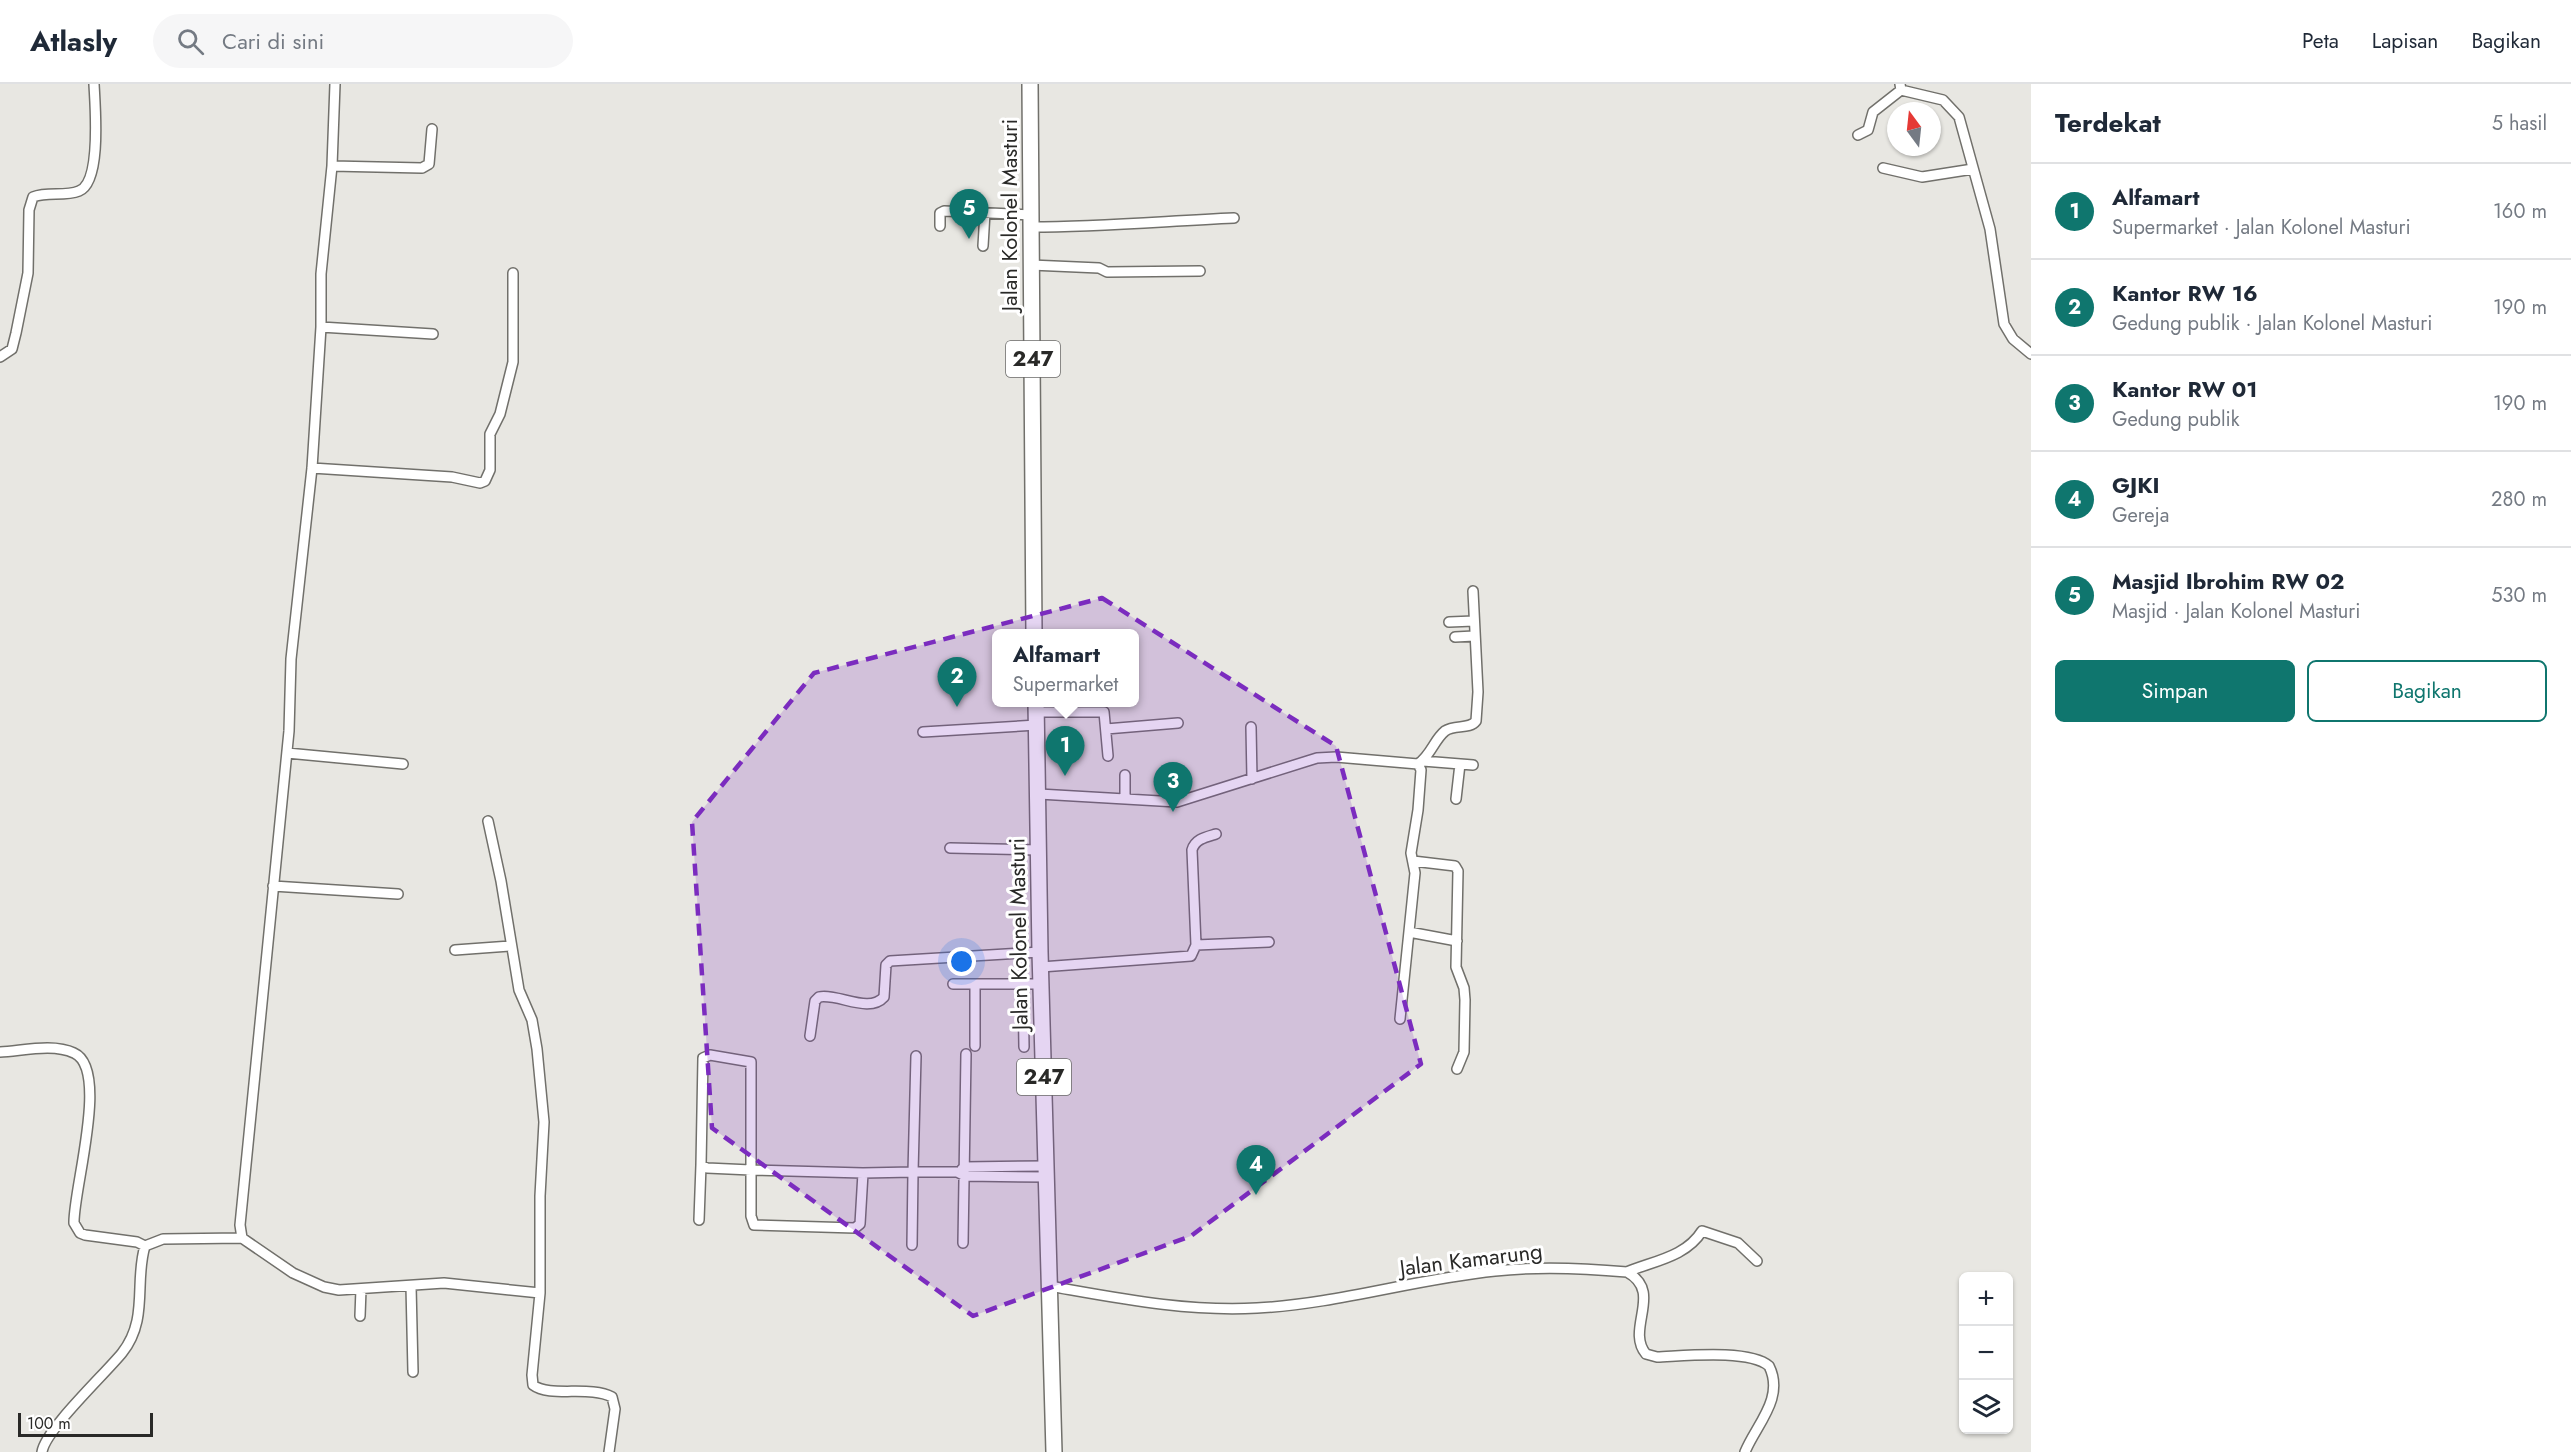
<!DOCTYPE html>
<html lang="id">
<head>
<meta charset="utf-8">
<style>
  :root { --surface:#fff; --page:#f6f6f7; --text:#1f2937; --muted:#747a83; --line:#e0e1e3; --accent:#0f766e }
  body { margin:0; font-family:Jost,sans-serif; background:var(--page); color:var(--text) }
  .controls { position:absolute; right:18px; bottom:18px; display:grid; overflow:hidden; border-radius:9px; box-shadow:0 2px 4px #0004 }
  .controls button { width:54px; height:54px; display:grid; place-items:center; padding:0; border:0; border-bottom:2px solid var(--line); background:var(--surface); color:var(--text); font:30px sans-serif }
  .compass { position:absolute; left:1887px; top:18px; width:54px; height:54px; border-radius:50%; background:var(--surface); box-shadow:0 2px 4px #0004; rotate:345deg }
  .scale { position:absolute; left:18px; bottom:15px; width:135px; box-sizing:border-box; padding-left:6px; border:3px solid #292927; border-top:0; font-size:16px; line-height:21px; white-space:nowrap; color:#292927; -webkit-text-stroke:4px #fff; paint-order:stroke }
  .you { position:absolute; left:962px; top:878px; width:21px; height:21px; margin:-15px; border:4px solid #fff; border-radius:50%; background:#1a73e8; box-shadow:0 0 0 9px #1a73e833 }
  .badge { display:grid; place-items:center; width:39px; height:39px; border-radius:50%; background:var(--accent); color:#fff; font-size:20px; font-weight:700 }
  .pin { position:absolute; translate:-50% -50px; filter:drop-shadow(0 2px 3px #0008) }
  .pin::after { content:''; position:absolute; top:32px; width:21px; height:18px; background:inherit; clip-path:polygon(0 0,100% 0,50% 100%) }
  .popup { position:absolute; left:992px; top:545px; width:147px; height:78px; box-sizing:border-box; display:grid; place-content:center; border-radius:9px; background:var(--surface); filter:drop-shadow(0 2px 4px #0005); font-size:20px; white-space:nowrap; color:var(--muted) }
  .popup b { font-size:22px; color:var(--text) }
  .popup::after { content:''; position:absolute; left:50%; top:100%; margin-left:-12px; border:12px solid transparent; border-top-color:var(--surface) }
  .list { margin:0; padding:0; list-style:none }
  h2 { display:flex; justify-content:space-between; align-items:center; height:78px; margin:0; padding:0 24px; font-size:26px }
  h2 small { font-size:20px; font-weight:400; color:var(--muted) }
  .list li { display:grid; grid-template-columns:39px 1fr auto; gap:18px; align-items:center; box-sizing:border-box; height:96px; padding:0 24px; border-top:2px solid var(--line) }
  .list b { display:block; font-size:22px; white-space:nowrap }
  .list p { margin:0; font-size:20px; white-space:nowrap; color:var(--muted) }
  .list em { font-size:20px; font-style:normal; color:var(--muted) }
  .actions { display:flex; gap:12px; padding:18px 24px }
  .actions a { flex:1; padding:14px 0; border:2px solid var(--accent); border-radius:9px; text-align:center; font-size:21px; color:var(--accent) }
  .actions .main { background:var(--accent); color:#fff }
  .icon { flex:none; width:33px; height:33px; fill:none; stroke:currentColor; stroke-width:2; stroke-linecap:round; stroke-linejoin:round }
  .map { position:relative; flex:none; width:2031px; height:1368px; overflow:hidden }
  header { display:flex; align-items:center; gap:36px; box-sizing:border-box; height:84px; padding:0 30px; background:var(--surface); border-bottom:2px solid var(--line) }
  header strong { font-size:28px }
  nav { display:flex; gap:33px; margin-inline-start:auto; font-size:21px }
  .search { width:420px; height:54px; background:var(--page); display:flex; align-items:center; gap:15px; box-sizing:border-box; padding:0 21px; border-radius:33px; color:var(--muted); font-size:22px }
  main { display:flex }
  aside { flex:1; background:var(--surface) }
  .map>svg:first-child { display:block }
</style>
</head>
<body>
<header>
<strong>Atlasly</strong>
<div class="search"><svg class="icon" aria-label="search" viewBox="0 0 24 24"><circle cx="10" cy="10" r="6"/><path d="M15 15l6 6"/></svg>Cari di sini</div>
<nav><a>Peta</a><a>Lapisan</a><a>Bagikan</a></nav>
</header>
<main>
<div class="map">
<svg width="2031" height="1368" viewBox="0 0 2031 1368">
  <rect width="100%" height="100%" fill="#e8e7e2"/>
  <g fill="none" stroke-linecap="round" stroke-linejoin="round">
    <defs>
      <path id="street" d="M1900,0L1901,6L1943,16L1959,33L1990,145L2004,240L2013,255L2031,270
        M1858,51L1868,46L1873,28L1901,6
        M332,82L422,84L429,80L432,45
        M1883,84L1922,93L1973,85
        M940,142V129L944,127L1032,131
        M1032,143C1099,143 1166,137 1234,134
        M983,162L985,128
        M1031,181L1099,184L1107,188L1200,187
        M321,243L433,250
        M0,273L12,265L16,249L28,189L29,126L33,113C48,107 64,113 79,107C102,98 95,22 94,0
        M312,384L452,393L480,399L485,397L490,386V350L500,330L513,278V189
        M1449,538L1474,537
        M1455,553L1474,552
        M1037,628H1104L1108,672
        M1251,643L1252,695
        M1106,645L1178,639
        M923,648L1037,641
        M287,669L403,680
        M1423,677L1473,681
        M1039,710L1177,718L1317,674L1336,673L1418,680C1431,671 1434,656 1445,647C1455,640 1469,646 1476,637L1478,608L1473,507
        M1125,714V691
        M1456,715L1460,680
        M488,737L501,797L519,906L532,936L537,965L544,1038L540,1112V1209
        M950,764L1039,766
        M1413,777L1455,782L1458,787L1456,883L1464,904L1465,916L1464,968L1457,985
        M273,802L398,810
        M1409,848L1457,857
        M1196,861L1269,858
        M455,866L511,862
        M1041,883L1191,872L1196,861L1192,766C1195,755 1206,753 1216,750
        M953,900H1041
        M1023,900L1024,963
        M1400,935L1415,789L1411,769L1418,726L1421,686L1418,680
        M810,952L815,917L819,913C838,909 869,930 884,913L886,881L890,877L1040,868
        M975,962V900
        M0,968C22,967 53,959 74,969C110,985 73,1106 74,1139L80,1149L85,1151L137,1158L145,1162
        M916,972L913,1088H957L965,1092L1046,1093
        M962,1085L965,1083L1046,1082
        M863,1089L751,1086V978L710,971L703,974L701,1081L707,1084L751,1086V1132L754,1141L855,1144L860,1140L863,1089L913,1088L912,1161
        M699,1136L701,1081
        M242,1154L240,1141L289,647L291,575L312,384L321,243V190L332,82L335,0
        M963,1159L966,970
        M1627,1188C1653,1177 1686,1173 1702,1147L1738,1159L1757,1177
        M411,1202L413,1288
        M1049,1202C1118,1214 1186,1228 1257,1224C1337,1220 1415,1195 1495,1187C1539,1182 1583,1184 1627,1188C1664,1208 1625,1245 1646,1270L1657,1273C1684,1272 1749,1265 1769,1282C1785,1314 1756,1341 1745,1368
        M360,1232L361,1205
        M42,1368C45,1346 105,1290 122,1269C149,1235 134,1198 145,1162L163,1155L242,1154L293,1189L324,1203L339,1206L444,1199L540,1209L532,1291L533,1301C550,1314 590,1301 612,1313L615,1325L609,1368"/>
      <path id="primary" d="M1030,0C1032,183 1034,366 1034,550
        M1036,618L1040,868L1054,1368"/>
    </defs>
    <use href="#street" stroke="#71706b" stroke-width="12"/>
    <use href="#primary" stroke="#71706b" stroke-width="18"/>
    <use href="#street" stroke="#fff" stroke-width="9"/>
    <use href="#primary" stroke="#fff" stroke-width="15"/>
  </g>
  <path fill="#7b2cbf" fill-opacity="0.2" stroke="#7b2cbf" stroke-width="4.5" stroke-dasharray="12 8" stroke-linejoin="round" d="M1102,514L1336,662L1421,980L1191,1152L973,1232L712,1044L692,738L814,589Z"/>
  <g text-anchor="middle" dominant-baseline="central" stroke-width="6" stroke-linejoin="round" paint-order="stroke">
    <g fill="#fff" stroke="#696968" stroke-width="1.5">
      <rect x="1006" y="257" width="54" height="36" rx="4.5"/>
      <rect x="1017" y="975" width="54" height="36" rx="4.5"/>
    </g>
    <g font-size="21" font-weight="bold" fill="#292927">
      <text x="1033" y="275">247</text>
      <text x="1044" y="993">247</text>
    </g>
    <g font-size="22" fill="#292927" stroke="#fff">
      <text transform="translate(1009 131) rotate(-90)">Jalan Kolonel Masturi</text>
      <text transform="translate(1018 850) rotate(-91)">Jalan Kolonel Masturi</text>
      <text transform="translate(1471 1175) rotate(-7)">Jalan Kamarung</text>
    </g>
  </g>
</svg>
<div class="controls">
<button>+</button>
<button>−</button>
<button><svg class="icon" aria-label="layers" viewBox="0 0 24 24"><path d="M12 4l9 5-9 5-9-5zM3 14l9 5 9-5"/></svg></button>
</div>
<svg class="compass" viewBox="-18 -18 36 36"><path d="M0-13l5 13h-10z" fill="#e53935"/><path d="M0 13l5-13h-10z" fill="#747a83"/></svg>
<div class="scale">100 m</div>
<div class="you"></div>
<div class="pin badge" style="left:1065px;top:692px">1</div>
<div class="popup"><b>Alfamart</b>Supermarket</div>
<div class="pin badge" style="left:957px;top:623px">2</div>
<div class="pin badge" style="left:1173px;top:728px">3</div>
<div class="pin badge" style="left:1256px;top:1111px">4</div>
<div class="pin badge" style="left:969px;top:155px">5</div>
</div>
<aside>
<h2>Terdekat<small>5 hasil</small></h2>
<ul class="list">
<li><span class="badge">1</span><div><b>Alfamart</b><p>Supermarket · Jalan Kolonel Masturi</p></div><em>160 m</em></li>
<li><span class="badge">2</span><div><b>Kantor RW 16</b><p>Gedung publik · Jalan Kolonel Masturi</p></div><em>190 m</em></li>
<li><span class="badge">3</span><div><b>Kantor RW 01</b><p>Gedung publik</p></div><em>190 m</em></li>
<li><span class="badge">4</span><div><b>GJKI</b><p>Gereja</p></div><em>280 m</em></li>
<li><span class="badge">5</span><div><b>Masjid Ibrohim RW 02</b><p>Masjid · Jalan Kolonel Masturi</p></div><em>530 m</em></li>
</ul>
<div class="actions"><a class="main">Simpan</a><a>Bagikan</a></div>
</aside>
</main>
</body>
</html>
